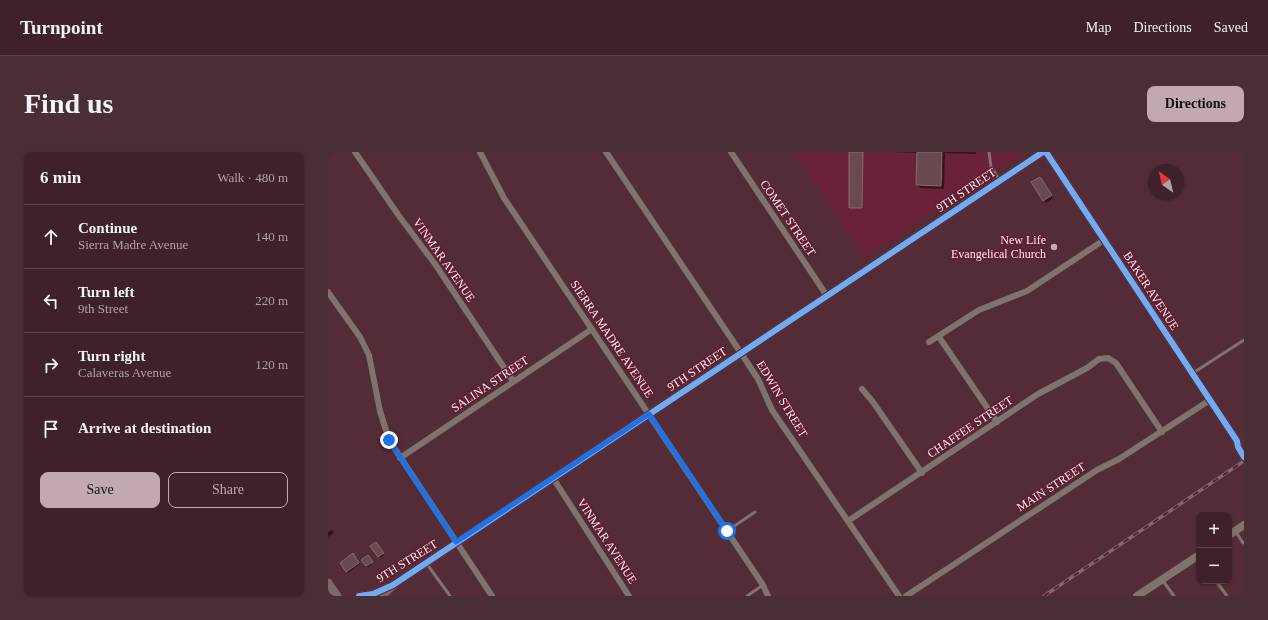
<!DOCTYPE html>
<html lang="en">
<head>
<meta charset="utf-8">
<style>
  :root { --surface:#3e212a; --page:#492e36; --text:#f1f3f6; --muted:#ada3a8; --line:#573e47; --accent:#c2a9af }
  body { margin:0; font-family:Georgia,serif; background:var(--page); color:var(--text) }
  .controls { position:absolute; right:12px; bottom:12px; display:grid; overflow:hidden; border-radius:8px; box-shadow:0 1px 3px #0004 }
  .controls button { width:36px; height:36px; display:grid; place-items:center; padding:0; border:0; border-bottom:1px solid var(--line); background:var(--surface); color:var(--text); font:20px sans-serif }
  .compass { position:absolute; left:820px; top:12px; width:36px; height:36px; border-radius:50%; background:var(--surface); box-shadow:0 1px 3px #0004; rotate:326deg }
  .stop { position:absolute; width:12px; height:12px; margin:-9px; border:3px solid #1a73e8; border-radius:50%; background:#fff }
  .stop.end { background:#1a73e8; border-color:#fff; box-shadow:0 1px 4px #0008 }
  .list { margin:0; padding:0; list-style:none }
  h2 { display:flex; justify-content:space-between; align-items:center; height:52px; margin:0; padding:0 16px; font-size:17px }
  h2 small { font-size:13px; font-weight:400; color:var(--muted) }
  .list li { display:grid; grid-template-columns:26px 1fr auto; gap:12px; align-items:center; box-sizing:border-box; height:64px; padding:0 16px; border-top:1px solid var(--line) }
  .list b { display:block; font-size:15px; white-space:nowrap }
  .list p { margin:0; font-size:13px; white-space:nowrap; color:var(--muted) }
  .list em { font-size:13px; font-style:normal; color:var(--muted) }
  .actions { display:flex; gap:8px; padding:12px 16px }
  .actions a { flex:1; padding:9px 0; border:1px solid var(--accent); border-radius:8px; text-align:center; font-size:14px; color:var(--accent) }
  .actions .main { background:var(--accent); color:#111 }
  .icon { flex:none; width:22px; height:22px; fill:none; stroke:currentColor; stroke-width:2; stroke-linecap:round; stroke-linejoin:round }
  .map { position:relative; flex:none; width:916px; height:444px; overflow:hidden; border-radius:8px }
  header { display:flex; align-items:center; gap:24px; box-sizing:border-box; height:56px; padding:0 20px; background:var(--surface); border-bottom:1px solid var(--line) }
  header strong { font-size:19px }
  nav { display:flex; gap:22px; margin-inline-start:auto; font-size:14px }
  .intro { display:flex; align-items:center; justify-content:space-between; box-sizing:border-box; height:96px; padding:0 24px }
  h1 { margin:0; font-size:28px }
  .button { padding:10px 18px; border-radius:8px; background:var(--accent); color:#111; font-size:14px; font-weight:700 }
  main { display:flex; gap:24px; padding:0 24px }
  aside { flex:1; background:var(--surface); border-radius:8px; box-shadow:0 1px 3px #0004 }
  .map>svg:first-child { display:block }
</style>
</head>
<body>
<header>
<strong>Turnpoint</strong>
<nav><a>Map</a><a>Directions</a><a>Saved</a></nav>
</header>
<div class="intro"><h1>Find us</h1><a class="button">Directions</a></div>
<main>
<aside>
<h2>6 min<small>Walk · 480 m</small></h2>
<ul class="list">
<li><svg class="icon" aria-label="ahead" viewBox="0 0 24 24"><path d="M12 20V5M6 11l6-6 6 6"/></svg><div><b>Continue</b><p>Sierra Madre Avenue</p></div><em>140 m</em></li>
<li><svg class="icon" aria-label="left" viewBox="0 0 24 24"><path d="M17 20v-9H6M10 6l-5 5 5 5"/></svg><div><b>Turn left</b><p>9th Street</p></div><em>220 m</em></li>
<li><svg class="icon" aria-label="right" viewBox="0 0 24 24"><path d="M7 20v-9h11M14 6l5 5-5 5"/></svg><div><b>Turn right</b><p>Calaveras Avenue</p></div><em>120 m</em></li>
<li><svg class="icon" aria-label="arrive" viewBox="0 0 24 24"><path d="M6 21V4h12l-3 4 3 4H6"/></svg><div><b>Arrive at destination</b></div></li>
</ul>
<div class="actions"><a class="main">Save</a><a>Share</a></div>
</aside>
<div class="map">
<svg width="916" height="444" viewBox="0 0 916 444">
  <rect width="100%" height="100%" fill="#532c38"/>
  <path fill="#692237" d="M466,0H696L536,106Z"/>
  <path fill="#0007" d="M563,0H648V2L617,1L616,37L592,36L589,33L590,1Z
    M714,28L725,46L718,51L716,48Z
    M4,378L6,381L0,385V380Z
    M49,393L56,403L52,406L44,394Z
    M26,404L32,412L20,421L19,419Z
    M41,406L45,411L40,415L38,414Z"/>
  <path fill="#684a4f" stroke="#8b6a6e" d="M521,0H535L534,56H521Z
    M589,0H614L613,34L588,33Z
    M712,25L724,43L715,49L703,30Z
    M48,390L56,401L50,405L42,394Z
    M25,401L31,411L18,420L12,411Z
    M40,403L45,410L38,414L33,408Z"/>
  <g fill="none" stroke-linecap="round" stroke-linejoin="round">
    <path stroke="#7f736e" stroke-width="3" d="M661,0L663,15L671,27
      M865,221L916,188
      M399,379L427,360
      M908,380L915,391L916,390
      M99,412L122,444
      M835,429L846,444
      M888,429L899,444
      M419,444L435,433"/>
    <path stroke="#7f736e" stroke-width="6" d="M27,0L71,64L107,112L185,229
      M152,0L176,46L435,433L440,444
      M278,0L413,201L430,227L444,258L571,444
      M403,0L499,144
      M0,140L32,185L41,203L52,259L61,288L164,444
      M611,185L669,270
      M601,190L651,158L699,139L776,88
      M534,237L545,250L594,321
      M72,306L264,177
      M225,326L301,444
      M520,369L710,242L759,216L771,207L780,206L788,211L834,280
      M578,444L769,318L791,307L882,248"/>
    <path stroke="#7f736e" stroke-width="8" d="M718,0L909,289L910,295L916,305
      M901,383L916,373
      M31,444L45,442L65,433L715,0
      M809,444L871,403"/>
    <path stroke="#7e6867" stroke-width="9" d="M0,431L9,444
      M53,444L65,433"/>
    <defs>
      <path id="rail" d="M716,444L916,309"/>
    </defs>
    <use href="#rail" stroke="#7e686b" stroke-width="3.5"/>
    <use href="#rail" stroke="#621d32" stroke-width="2" stroke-dasharray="6" stroke-linecap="butt"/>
    <defs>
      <path id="cycleway" d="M718,0L909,289L910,295L916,305
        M31,444L45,442L65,433L715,0"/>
    </defs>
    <use href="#cycleway" stroke="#621d32" stroke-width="8"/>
    <use href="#cycleway" stroke="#6dadf4" stroke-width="6"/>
  </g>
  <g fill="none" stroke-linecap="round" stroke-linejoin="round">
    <path stroke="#1a73e8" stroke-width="5" d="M61,288L128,390L321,262L399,379"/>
  </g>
  <circle fill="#c2a9af" stroke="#621d32" stroke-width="1.5" cx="726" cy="95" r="4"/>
  <g text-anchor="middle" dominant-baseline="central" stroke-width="3" stroke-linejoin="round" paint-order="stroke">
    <g font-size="12" fill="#feecef" stroke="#621d32">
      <text transform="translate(638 38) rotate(-34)">9TH STREET</text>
      <text transform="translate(460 66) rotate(56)">COMET STREET</text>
      <text transform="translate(116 108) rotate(55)">VINMAR AVENUE</text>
      <text transform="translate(823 139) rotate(57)">BAKER AVENUE</text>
      <text transform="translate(284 187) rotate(56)">SIERRA MADRE AVENUE</text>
      <text transform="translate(369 217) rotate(-34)">9TH STREET</text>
      <text transform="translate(162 232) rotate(-34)">SALINA STREET</text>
      <text transform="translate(454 247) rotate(59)">EDWIN STREET</text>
      <text transform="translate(642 275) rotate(-34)">CHAFFEE STREET</text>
      <text transform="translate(723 335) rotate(-33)">MAIN STREET</text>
      <text transform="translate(279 389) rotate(57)">VINMAR AVENUE</text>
      <text transform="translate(79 409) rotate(-32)">9TH STREET</text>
    </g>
    <g font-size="12" fill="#feecef" stroke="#621d32" text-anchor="end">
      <text x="718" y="88">New Life<tspan x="718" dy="14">Evangelical Church</tspan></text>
    </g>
  </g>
</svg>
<div class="controls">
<button>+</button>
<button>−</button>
</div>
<svg class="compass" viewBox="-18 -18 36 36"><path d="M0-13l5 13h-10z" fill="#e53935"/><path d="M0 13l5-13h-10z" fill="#ada3a8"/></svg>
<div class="stop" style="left:399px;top:379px"></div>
<div class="stop end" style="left:61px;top:288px"></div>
</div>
</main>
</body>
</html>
